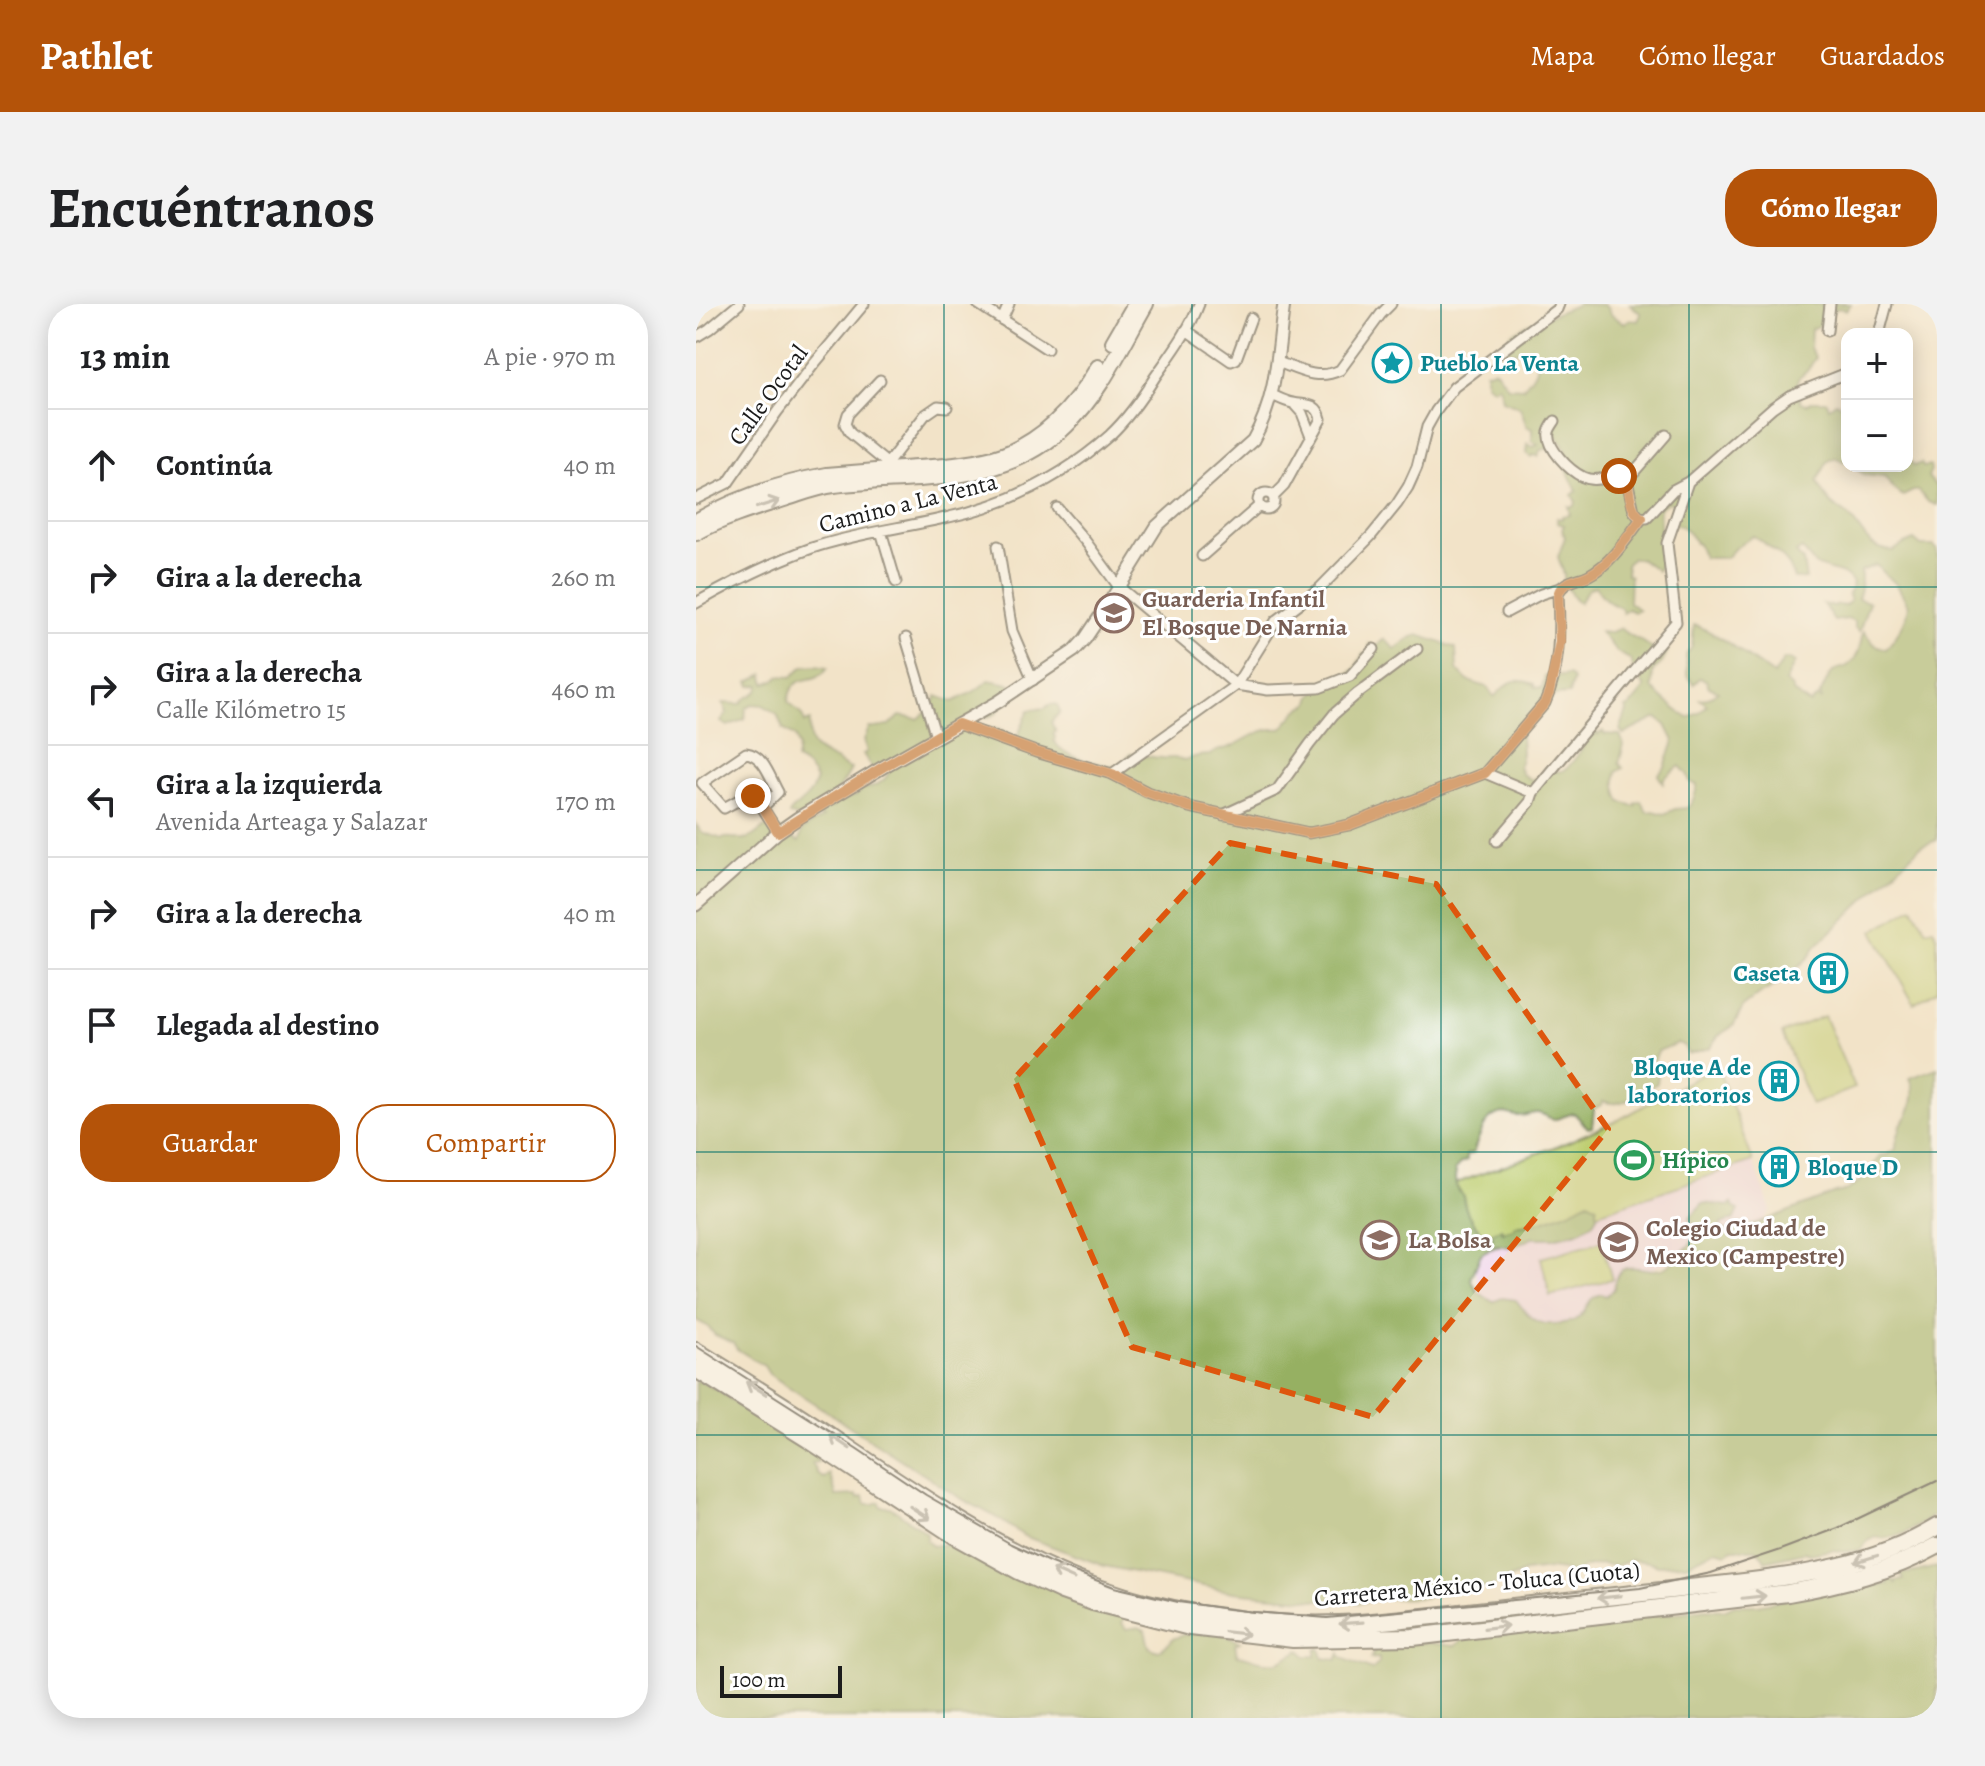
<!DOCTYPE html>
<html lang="es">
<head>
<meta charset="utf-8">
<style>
  :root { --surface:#fff; --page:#f2f2f2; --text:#202124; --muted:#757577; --line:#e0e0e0; --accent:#b45309 }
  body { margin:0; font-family:Alegreya,serif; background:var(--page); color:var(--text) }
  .controls { position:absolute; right:24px; top:24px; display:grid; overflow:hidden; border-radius:16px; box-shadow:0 4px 20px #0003 }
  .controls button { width:72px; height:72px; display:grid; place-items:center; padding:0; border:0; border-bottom:2px solid var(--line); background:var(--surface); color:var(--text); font:40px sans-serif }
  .scale { position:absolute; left:24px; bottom:20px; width:122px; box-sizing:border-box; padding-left:8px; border:4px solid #1c1c1c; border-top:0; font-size:22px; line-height:28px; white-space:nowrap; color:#1c1c1c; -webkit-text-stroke:6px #fff; paint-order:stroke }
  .stop { position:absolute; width:24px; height:24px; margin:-18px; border:6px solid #b45309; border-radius:50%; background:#fff }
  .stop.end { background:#b45309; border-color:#fff; box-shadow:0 2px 8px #0008 }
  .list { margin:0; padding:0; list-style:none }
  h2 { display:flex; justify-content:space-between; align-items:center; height:104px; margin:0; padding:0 32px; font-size:34px }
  h2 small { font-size:26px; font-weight:400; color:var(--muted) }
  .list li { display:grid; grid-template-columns:52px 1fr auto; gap:24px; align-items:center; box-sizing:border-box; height:112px; padding:0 32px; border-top:2px solid var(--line) }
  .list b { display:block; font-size:30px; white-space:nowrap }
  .list p { margin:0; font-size:26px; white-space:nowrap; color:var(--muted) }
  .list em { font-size:26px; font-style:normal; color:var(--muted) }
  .actions { display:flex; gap:16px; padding:24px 32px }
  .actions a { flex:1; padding:18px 0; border:2px solid var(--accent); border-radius:32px; text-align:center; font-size:28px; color:var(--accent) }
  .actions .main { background:var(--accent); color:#fff }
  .icon { flex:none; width:44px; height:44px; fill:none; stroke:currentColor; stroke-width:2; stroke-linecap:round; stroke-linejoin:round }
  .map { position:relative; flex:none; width:1241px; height:1414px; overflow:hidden; border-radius:32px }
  header { display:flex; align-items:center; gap:48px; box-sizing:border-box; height:112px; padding:0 40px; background:var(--accent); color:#fff }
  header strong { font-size:38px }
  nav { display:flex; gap:44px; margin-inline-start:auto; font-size:28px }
  .intro { display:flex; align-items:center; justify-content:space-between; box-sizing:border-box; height:192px; padding:0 48px }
  h1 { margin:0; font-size:56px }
  .button { padding:20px 36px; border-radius:32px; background:var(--accent); color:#fff; font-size:28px; font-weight:700 }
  main { display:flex; gap:48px; padding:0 48px }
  aside { flex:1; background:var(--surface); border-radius:32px; box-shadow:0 4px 20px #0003 }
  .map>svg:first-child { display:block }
</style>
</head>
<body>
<header>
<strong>Pathlet</strong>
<nav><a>Mapa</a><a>Cómo llegar</a><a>Guardados</a></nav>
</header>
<div class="intro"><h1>Encuéntranos</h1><a class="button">Cómo llegar</a></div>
<main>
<aside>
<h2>13 min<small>A pie · 970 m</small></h2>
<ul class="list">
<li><svg class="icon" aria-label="ahead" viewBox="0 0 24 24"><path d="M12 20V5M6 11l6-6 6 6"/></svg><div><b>Continúa</b></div><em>40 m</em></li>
<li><svg class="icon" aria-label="right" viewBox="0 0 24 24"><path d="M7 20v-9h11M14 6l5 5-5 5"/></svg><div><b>Gira a la derecha</b></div><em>260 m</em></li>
<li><svg class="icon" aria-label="right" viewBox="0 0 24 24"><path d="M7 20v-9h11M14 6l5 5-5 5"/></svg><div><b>Gira a la derecha</b><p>Calle Kilómetro 15</p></div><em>460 m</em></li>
<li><svg class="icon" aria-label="left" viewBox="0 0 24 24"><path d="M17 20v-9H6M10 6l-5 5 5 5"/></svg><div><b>Gira a la izquierda</b><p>Avenida Arteaga y Salazar</p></div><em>170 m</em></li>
<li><svg class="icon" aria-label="right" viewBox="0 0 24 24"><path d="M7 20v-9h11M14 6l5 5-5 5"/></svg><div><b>Gira a la derecha</b></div><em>40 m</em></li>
<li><svg class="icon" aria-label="arrive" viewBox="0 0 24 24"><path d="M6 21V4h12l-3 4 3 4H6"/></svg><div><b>Llegada al destino</b></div></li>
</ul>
<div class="actions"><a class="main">Guardar</a><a>Compartir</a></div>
</aside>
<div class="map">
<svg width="1241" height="1414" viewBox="0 0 1241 1414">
  <rect width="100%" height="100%" fill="#fff"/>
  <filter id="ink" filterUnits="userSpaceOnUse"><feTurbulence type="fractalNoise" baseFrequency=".0125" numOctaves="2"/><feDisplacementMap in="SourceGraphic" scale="16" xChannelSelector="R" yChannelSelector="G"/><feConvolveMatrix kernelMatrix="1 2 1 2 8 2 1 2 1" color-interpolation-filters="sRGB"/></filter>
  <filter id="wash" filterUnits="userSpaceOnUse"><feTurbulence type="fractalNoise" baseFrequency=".006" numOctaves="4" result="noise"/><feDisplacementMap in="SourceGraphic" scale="32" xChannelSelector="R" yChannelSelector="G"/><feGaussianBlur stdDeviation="1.8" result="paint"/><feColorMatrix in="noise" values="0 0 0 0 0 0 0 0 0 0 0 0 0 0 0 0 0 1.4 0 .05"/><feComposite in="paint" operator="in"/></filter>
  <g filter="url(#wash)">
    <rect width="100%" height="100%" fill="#f2e3c8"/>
    <path fill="#efd0e5" d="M1057,857L1075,906L1062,924L917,979L922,1006L831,1028L788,1009L777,951Z"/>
    <path fill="#becd6f" stroke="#6d7446" stroke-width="2" d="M1217,603L1230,626L1237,624L1241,632V686L1218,700L1177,627Z
      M1128,712L1159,784L1115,801L1086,729Z
      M1021,762L1057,857L777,951L758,880L872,838L926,814Z
      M905,937L916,975L854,992L845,954Z"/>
    <path fill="#96b062" stroke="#59663f" stroke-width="2" d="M883,0L908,1L912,5L914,10L928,19L935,16L942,17L945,10L934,0H1155L1150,6L1144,4L1137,6L1129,19L1115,25L1114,44L1120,54L1111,66L1103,73L1101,81L1105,98L1111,100L1118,97H1130L1133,103L1140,98L1151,105V156L1148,158L1140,154L1132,157L1121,178C1126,185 1130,195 1136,200C1141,204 1147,207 1152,212C1170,228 1167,244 1197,247L1208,240L1218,236L1225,242H1238L1241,247V536L1225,542L1119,643L1114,652L1089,676L1069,687L1048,702L1037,722L1022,732L1014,744L992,750L988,742L982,739L962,747L958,756L954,758L962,771L961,779C945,789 927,805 907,797L906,801L898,805L896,823L892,824L878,809L857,816C837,803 839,812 821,812C816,812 812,809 808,809C788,810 783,834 777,849L770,851L771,857L765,859L759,866L760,869C757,877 761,886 767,892C769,908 779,928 797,934L795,929L805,925L807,928L818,925L819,921C839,922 875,908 892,897L901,902V911L897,919L882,928L857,934H836L816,943L799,941L785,950L775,975L782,988L797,998L806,994L820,996C835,1016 841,1023 867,1019C873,1018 880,1017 884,1012C894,1002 890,995 905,990L910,992L918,985C921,946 951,974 970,963C976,959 994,941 999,935V921L993,914L1007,899L1033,902L1036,899L1038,904L1043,906L1039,915L1025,920L1024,924L1032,927L1040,920L1057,921L1140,889C1163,886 1171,868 1185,851H1190L1200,845C1199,837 1204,828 1205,820C1216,810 1221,788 1214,774L1241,764V1209C1225,1220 1200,1239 1180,1233L1172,1237L1164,1246L1147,1248L1137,1246L1114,1250L1108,1248L1069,1257L1067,1252L1060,1245H1037L1031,1249L1019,1246L991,1260L962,1261L954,1258L935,1256L920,1262L905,1260L889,1263L880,1269L853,1265L829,1268L794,1283L774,1284L727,1294L687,1295L663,1299L651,1296H619L537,1288L408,1262L328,1232L300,1213L264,1194L73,1070L68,1062L41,1045L37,1039L19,1031L11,1022L0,1016V520L5,528L26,535C36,531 44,538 53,534C59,532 65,525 71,522L78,528L82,536L86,529L103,538L106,526L127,513L114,508L107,514L93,511C97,501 105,501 111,493C116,489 117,482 120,476C115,466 110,461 100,456L102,443L99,433L87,425L81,410L67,401L56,400L50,404L49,415L32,422L25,418L31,409L27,399L45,400L49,395L62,387L64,381L55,382L53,378L68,370L69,380L79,376L84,372L96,373L107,362L121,361L132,363C118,385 97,364 92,398L106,411L109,419L114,417C111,447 121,446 143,458C147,461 150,464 155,465C149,478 140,487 134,500L135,504L144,494C152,494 162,494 165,485C179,483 192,478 194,463L176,464L167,450L171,448L168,436L173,424C187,424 194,423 204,412L222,415L235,404L241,392L257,398L279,387L293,376L313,380L321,384L310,394L300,410L292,413L282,408L273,419L281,426C297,422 305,424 319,434L323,429L333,406L349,404L353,401L361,400L364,408L355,418L360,428L357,429L359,433L358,437C370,456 400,459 421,463L434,450C447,450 455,454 467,454C476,455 480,452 488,456L502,452L514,451C520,445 528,446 537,442C552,434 567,423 585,425C595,416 600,404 613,400L616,392L620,387L658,366L667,350H673V340L680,343L688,335L699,345L716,333L723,331L760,344L761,366L772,377L791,383L798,393C813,377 817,373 838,380V383L846,384L849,372L854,370L865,372L873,371L877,376L873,390L859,391L842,406L825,430L826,449L823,463L826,470L836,476C842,473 849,467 855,467C863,466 862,470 870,465C874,462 884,448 887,443L885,438L891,433L889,428L893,429L897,417L901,431L907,427L908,430L924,431L928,441L923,459L927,464L921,468C918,477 921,490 925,498L939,502L940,499L945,497L951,508L958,507L968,510L979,505L991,504C998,498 1000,489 1001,481L994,478L991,470L984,462L968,474L967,479L962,471L969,463L978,437L970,421L961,414L938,425L928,431L924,426L931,407L930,404L933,403L949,384L937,363L935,356L921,348L904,328L913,329L925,324C934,334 947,335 956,345L972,346L966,359L957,367L956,384C967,396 979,405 992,414L1003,409L1011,401L1004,395L1012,394L1022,387L1013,383L1010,376L1004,374L998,380L991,371L990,351L996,343L998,321C1027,331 1051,354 1078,371L1088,355H1090L1099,358L1089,378L1095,383L1097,388L1114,400L1122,393L1124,396L1126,395L1124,391C1128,383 1131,373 1138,367C1140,365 1148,364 1151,362C1164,354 1164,341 1167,327L1179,341L1190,345C1201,331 1210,320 1213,302L1201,281L1180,261L1165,267V285L1162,295L1173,298L1163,328L1158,324V318L1152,315L1138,317L1127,300L1138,303L1142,301L1149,302L1154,297L1152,292L1157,280C1149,265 1134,269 1120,261C1115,257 1110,250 1106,245L1100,249L1107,257L1110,275H1098C1096,269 1094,261 1089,256C1086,252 1062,234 1057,232L1038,245L1030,254H1008L1002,240L999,239V237C991,228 988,219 974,221L973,217L978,199L972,198L964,204C961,225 974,249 961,267C957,261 950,261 945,255L936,254L930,261L931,265L930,270L934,272L933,298L943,306L938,308L932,305L927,309L925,304C912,299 907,294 899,282L892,285L883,299L878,295L868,278V270L862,253L869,233L866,226L868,221L861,219V214L866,215V212L874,211L872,202L877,203L880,198L876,191L881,187L871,167L875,159L861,147L870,148C866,137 861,135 855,126L854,144L844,146L842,153L838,151L834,153L831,149L832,140L837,143L842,141L836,137V125L831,123L824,104L806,97L804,84L802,82L797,85L789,79V68L797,65L800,66L812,83L827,84C839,69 845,64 836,44L817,48L811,44L814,30L832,20Z
      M1211,152L1218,162L1225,159L1227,163L1234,162L1235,167L1232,173L1241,183V201L1232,198L1223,187H1217L1207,192L1197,184L1188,173L1168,171L1157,162H1211Z
      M0,1076L22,1086L44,1103L74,1118L99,1140L121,1152L122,1158L116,1159C121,1166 120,1171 128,1174L133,1170C136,1177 139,1184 140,1192L161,1191L162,1194L168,1192L170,1200H178L184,1198L185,1203H194L231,1229V1237L236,1242L259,1239L430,1311L426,1319L430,1325L443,1323L449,1326L453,1343L462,1347L475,1338L476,1335L487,1331L520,1326L544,1338L539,1340L541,1351C550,1352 556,1355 564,1357C570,1359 575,1357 581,1359L604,1346L610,1352H620V1346L624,1344L627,1354L641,1356L644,1349L646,1354L676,1366L683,1359V1354L675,1355L683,1337L734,1339L759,1342L767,1335L1011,1305L1028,1306L1038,1301H1061L1134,1286H1167L1174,1281L1193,1280L1191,1277L1193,1272L1200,1279L1201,1277L1207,1276L1204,1269C1216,1271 1229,1265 1241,1263V1414H0Z"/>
  </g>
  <g filter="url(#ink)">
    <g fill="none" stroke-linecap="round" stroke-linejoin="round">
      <defs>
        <path id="minor" d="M282,0L351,45
          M306,16L313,0
          M490,26L535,57L540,55L555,14
          M1131,27L1134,0
          M1183,30L1191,0
          M0,33L13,25L43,0
          M582,58C603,66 622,77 644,66L685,10L695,0
          M184,76L152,110L149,120L154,129L198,165
          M576,91C583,94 590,98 597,99C611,102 621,98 625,115L588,182L577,193
          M597,99L606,109L615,132
          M859,117C857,120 854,124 853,128C850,144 874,167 887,173C903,181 919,166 931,176L938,207L943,213L951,214L977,186L992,178
          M191,160L229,111L242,102L251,103
          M931,176L970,131
          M562 197a8 8 0 1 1 16 0a8 8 0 1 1-16 0Z
          M0,195L32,179L81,108L118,60L168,0
          M361,204L390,238L423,283L540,381L572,386L623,384L654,372L678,345
          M185,227L200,278
          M302,242L316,327L337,376
          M506,252L563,202
          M0,299C37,278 76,258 116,244C160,229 208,224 253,213C313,200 368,172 414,131C432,114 446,94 459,73C475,50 493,27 503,0
          M811,308L845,290L864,284
          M210,334L240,433
          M262,420L340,448L416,470L451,488L493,503L613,529L653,521L789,469L837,489
          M789,469L849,399C864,365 864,327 862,291C866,276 881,277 893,271C916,259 931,234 946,214
          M416,470L540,381L580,317L624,284L675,232L701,200L712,183L721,163L731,123L740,107L758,83L861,5L863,0
          M67,503L82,488C74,474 68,451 50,449L6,479L28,504L52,491L61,495L82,528
          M527,511L581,486L614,440L638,410L662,389L721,345
          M801,537L834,498L837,489L860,461L980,318L971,239L992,178L1077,103L1093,92L1151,69"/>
        <path id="tertiary" d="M0,601L82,528L102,514L187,463L302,398L378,347L389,335L415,296L461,222L557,136C582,92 581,48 588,0"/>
        <path id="primary" d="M417,38L439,0
          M0,217C41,194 84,179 131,171C156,169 180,167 205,165C236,163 267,162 297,154C344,141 379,103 402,63
          M0,229C29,213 60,204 91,194C107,189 122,183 138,181C219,171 306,184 370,122C405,89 426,41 450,0"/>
        <path id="motorway" d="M0,1047C49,1077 98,1108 146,1140C222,1191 296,1242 381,1276C451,1304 527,1317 602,1320C650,1322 699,1316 747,1311C805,1304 862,1298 919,1292C956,1288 994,1284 1031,1280C1104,1272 1177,1262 1241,1223
          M0,1065L112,1135L258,1231L323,1267L366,1287L397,1298L494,1323L597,1335L717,1333L1092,1289C1144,1280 1194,1268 1241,1242"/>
      </defs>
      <use href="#minor" stroke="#3c3a36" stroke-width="13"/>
      <use href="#tertiary" stroke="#3c3a36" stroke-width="15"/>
      <use href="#primary" stroke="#3c3a36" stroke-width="18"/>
      <use href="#motorway" stroke="#3c3a36" stroke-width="20"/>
      <use href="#minor" stroke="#fff" stroke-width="9"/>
      <use href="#tertiary" stroke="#fff" stroke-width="11"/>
      <use href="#primary" stroke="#fff" stroke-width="14"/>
      <use href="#motorway" stroke="#fff" stroke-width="16"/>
      <path stroke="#1c1c1c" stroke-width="2" d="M0,1042L160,1144L230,1191L315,1240L355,1259L418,1283L482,1298L558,1308L631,1314L944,1284L1015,1269L1084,1246L1142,1224L1241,1177"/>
    </g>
    <defs><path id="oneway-shaft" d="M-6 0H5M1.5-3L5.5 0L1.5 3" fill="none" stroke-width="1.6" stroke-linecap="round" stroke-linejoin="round" transform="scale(2)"/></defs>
    <g stroke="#999">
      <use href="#oneway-shaft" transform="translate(72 200) rotate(-17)"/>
      <use href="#oneway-shaft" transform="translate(60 1084) rotate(-148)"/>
      <use href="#oneway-shaft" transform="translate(144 1138) rotate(-146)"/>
      <use href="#oneway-shaft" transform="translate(224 1209) rotate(33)"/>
      <use href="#oneway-shaft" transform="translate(1170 1255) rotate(163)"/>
      <use href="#oneway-shaft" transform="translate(367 1270) rotate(-156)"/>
      <use href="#oneway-shaft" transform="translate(913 1293) rotate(174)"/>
      <use href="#oneway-shaft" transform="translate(1058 1293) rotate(-6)"/>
      <use href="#oneway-shaft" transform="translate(655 1319) rotate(176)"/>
      <use href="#oneway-shaft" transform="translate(800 1323) rotate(-7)"/>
      <use href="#oneway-shaft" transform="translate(541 1329) rotate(6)"/>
    </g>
  </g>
  <g fill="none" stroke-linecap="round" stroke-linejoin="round" filter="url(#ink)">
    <path stroke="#b45309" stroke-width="10" d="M57,492L67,503L82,528L187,463L262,420L340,448L416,470L451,488L493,503L613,529L653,521L789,469L849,399L853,389L864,338L862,291C866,276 881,277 893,271C916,259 930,234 946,214C934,208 934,189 931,176L928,173L923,172"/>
  </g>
  <path d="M0 0H1241V1414H0ZM534,539L740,580L912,825L677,1113L436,1043L318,775Z" fill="#f2e3c8" fill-opacity=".55" fill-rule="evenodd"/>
  <path fill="none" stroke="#de560d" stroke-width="6" stroke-dasharray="16 10" stroke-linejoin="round" d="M534,539L740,580L912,825L677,1113L436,1043L318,775Z"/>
  <path fill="none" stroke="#0f766e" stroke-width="2" stroke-opacity="0.55" d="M248,0V1414M496,0V1414M745,0V1414M993,0V1414M0,283H1241M0,566H1241M0,848H1241M0,1131H1241"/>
  <defs>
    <symbol id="sight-ring" viewBox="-11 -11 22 22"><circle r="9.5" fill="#fff" stroke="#0f9aa8" stroke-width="1.5"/><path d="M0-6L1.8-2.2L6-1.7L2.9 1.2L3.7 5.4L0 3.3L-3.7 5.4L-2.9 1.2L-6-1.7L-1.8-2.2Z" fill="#0f9aa8"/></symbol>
    <symbol id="school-ring" viewBox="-11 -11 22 22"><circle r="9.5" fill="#fff" stroke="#8d6e63" stroke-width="1.5"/><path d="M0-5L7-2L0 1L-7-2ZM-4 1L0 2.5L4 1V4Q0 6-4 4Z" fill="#8d6e63"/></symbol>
    <symbol id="building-ring" viewBox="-11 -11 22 22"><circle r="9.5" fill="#fff" stroke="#0f9aa8" stroke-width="1.5"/><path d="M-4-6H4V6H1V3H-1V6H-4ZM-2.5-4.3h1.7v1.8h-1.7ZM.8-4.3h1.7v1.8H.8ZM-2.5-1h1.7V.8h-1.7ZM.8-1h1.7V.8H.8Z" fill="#0f9aa8"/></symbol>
    <symbol id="stadium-ring" viewBox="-11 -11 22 22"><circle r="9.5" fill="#fff" stroke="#2e9e5b" stroke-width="1.5"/><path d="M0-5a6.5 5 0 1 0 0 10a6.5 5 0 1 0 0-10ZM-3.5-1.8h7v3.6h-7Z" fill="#2e9e5b"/></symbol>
  </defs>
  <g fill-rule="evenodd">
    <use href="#sight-ring" x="674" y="37" width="44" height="44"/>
    <use href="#school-ring" x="396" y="287" width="44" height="44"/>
    <use href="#building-ring" x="1110" y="647" width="44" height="44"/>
    <use href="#building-ring" x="1061" y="755" width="44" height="44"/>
    <use href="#stadium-ring" x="916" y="834" width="44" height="44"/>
    <use href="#building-ring" x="1061" y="841" width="44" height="44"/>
    <use href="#school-ring" x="662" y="914" width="44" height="44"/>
    <use href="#school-ring" x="900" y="916" width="44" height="44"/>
  </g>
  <g text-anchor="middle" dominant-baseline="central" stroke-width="6" stroke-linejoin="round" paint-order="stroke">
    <g font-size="24" font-weight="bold" fill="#0d838f" stroke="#fff" text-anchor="start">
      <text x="724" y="59">Pueblo La Venta</text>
      <text x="1104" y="669" text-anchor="end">Caseta</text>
      <text x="1055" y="763" text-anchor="end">Bloque A de<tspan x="1055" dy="28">laboratorios</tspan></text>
      <text x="1111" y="863">Bloque D</text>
    </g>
    <g font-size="24" fill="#1c1c1c" stroke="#fff">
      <text transform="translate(72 91) rotate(-54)">Calle Ocotal</text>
      <text transform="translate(212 199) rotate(-14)">Camino a La Venta</text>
      <text transform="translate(781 1280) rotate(-5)">Carretera México - Toluca (Cuota)</text>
    </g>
    <g font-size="24" font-weight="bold" fill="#785e54" stroke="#fff" text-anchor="start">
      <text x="446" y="295">Guarderia Infantil<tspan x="446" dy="28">El Bosque De Narnia</tspan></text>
      <text x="950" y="924">Colegio Ciudad de<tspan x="950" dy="28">Mexico (Campestre)</tspan></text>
      <text x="712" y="936">La Bolsa</text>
    </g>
    <g font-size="24" font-weight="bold" fill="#27864d" stroke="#fff" text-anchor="start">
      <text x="966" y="856">Hípico</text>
    </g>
  </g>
</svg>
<div class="controls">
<button>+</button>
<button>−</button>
</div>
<div class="scale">100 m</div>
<div class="stop" style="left:923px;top:172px"></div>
<div class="stop end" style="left:57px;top:492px"></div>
</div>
</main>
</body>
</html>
